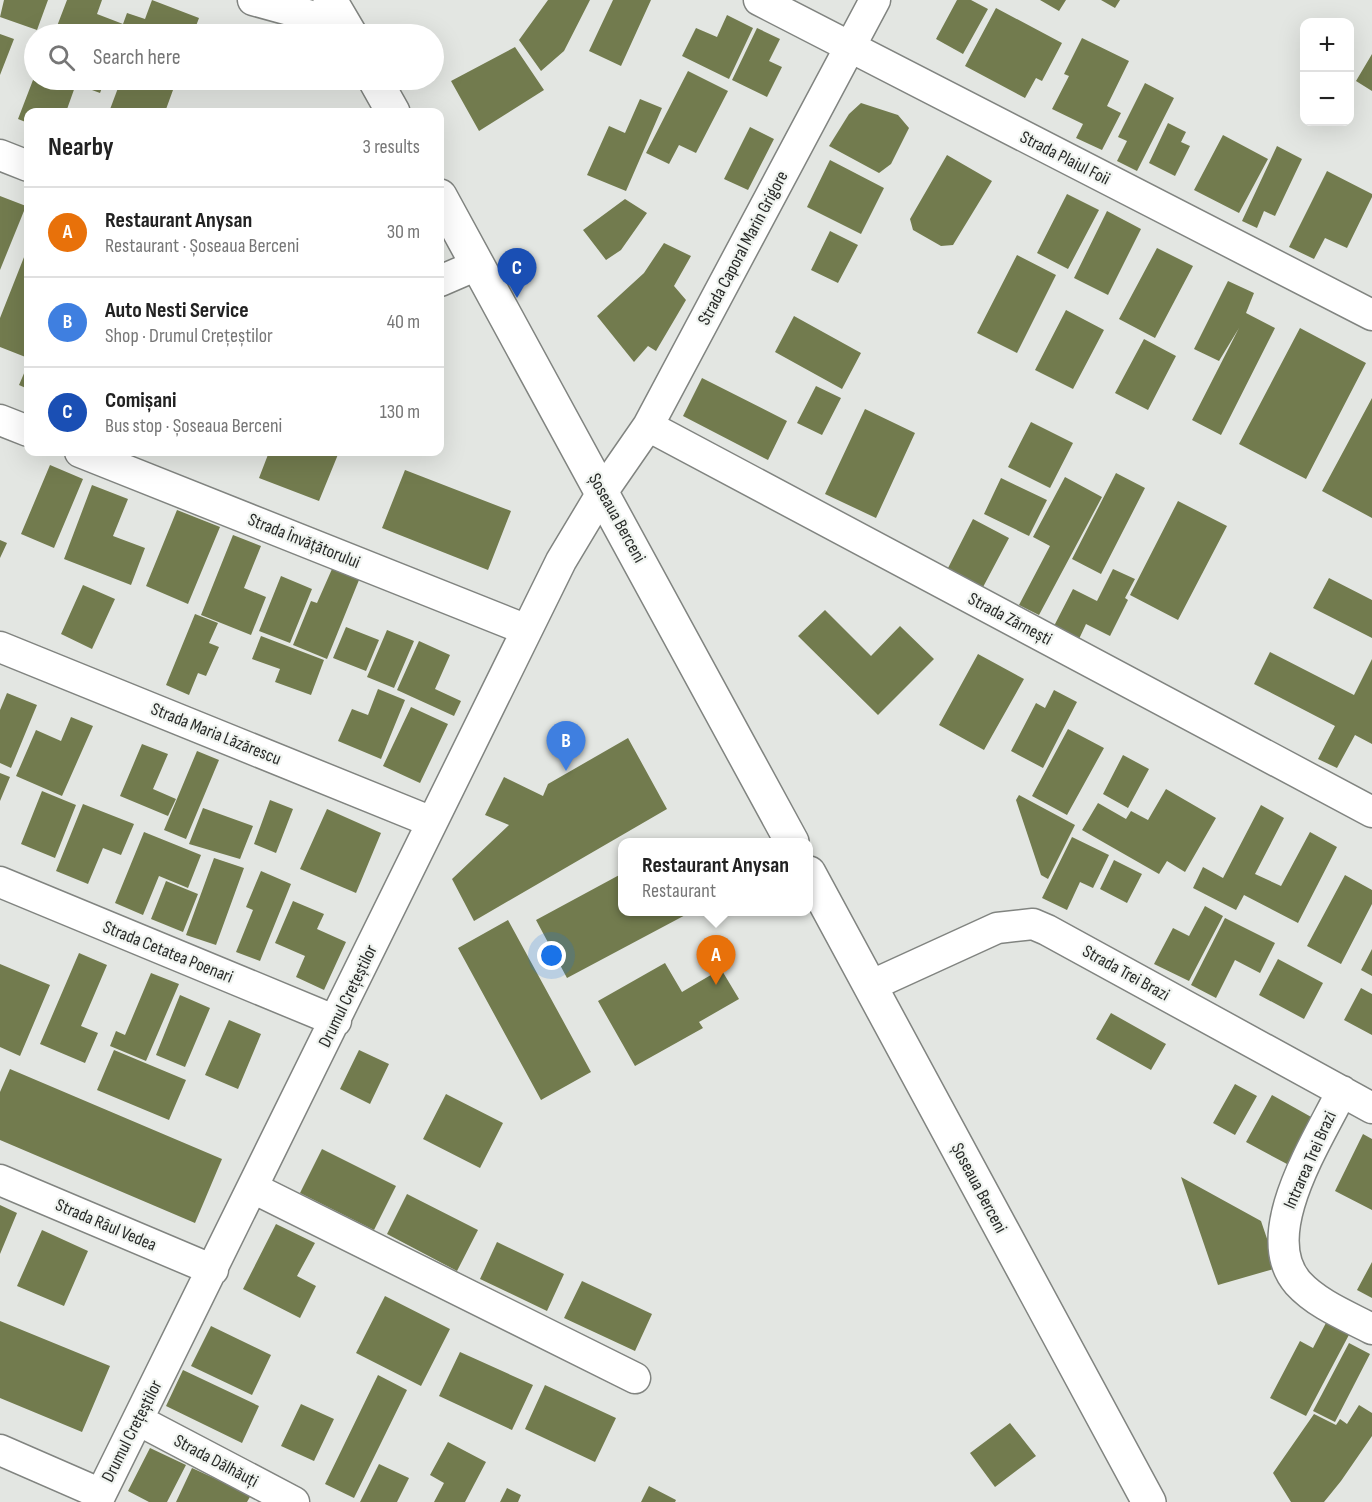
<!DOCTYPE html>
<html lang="en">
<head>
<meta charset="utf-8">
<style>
  :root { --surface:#fff; --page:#f2f2f2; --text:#222; --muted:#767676; --line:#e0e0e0; --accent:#b45309 }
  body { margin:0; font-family:"Sofia Sans Condensed",sans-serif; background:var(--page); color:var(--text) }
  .controls { position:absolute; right:18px; top:18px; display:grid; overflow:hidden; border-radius:12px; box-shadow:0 6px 24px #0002 }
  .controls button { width:54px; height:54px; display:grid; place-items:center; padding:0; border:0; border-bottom:2px solid var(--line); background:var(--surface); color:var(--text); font:30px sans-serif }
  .you { position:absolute; left:552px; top:956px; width:21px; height:21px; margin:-15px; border:4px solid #fff; border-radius:50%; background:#1a73e8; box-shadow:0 0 0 9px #1a73e833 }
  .badge { display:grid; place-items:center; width:39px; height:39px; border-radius:50%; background:var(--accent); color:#fff; font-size:20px; font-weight:700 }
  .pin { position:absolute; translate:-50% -50px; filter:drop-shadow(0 2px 3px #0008) }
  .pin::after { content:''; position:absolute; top:32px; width:21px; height:18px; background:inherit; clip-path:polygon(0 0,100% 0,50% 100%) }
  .popup { position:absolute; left:618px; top:838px; width:195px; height:78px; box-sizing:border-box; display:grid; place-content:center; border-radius:12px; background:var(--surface); filter:drop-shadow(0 2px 4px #0005); font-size:20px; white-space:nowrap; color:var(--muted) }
  .popup b { font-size:22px; color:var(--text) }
  .popup::after { content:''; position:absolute; left:50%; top:100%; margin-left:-12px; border:12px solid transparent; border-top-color:var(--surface) }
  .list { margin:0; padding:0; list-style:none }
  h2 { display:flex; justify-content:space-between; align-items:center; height:78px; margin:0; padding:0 24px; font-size:26px }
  h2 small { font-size:20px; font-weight:400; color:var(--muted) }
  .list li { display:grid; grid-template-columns:39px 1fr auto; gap:18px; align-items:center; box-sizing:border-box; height:90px; padding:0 24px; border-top:2px solid var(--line) }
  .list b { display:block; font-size:22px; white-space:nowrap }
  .list p { margin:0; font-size:20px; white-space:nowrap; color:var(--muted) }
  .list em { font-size:20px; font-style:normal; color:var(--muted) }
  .icon { flex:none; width:33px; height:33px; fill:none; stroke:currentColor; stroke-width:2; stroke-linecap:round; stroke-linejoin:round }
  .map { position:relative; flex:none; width:1372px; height:1502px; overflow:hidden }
  .search { position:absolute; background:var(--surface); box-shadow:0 6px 24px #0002; left:24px; top:24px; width:420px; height:66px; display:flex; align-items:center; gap:15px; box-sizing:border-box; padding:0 21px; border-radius:33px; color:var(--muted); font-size:22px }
  .panel { position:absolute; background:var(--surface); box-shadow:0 6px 24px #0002; left:24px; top:108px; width:420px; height:348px; border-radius:12px }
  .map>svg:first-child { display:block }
</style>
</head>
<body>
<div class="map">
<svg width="1372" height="1502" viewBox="0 0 1372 1502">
  <rect width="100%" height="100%" fill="#e3e6e2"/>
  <path fill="#727b4e" d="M4,0H48L37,30L0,17Z
    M67,0H102L97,14L123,24L127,13L145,19L152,0L199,18L193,34H54Z
    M548,0H590L564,51L541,71L519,40Z
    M613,0H651L621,66L589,51Z
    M957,0H971L988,9L963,54L936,39Z
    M1040,0H1066L1059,11Z
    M1101,0H1120L1115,8Z
    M996,8L1062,43L1042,81L1036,78L1025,98L965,66Z
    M727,15L753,28L729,79L682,56L696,28L717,37Z
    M757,28L780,39L769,61L782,67L767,97L732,80Z
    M0,34L14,39L0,75Z
    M1082,38L1129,61L1107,106L1121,113L1102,150L1076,138L1083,124L1052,109L1069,76L1064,74Z
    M515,47L544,90L479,131L451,81Z
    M1372,54V91L1356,81Z
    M688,71L728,91L696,153L679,145L669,164L646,153Z
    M33,80H105L100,93L76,84L66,112H28V123L18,119Z
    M121,80H141L173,90L165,112L143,110L142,112H109Z
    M1145,83L1174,98L1137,171L1117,161L1127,141L1118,137Z
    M640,99L662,108L626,191L587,175L609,126L625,133Z
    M861,103L898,115L909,128L891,164L879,173L829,146L849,114Z
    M1168,123L1186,132L1181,142L1190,146L1175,176L1149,163Z
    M750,127L774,139L748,190L724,179Z
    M1223,135L1268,159L1239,213L1194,190Z
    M1277,146L1302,159L1275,216L1264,211L1257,228L1242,221Z
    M947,155L992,181L953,245L941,246L913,230L910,219Z
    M830,160L884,188L861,234L807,207Z
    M1327,171L1372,194V197L1347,248L1325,238L1314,259L1289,247Z
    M1067,194L1099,210L1068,269L1037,253Z
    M0,196L26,206L0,270Z
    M625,199L647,213L621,250L606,260L583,230Z
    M1107,211L1141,229L1108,295L1074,278Z
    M830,231L858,245L838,283L811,270Z
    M664,243L691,256L674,286L686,300L656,351L648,346L634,362L597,316L644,273Z
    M28,247V358L0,347V318Z
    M1157,248L1193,266L1155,338L1119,319Z
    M1017,255L1056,275L1017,353L977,333Z
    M1228,281L1254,293L1246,313L1275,328L1221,435L1192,420L1239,328L1219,361L1194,349Z
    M1066,310L1104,330L1073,389L1035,370Z
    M794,316L861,353L842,389L775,352Z
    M1300,328L1366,363L1306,479L1239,444Z
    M1144,339L1176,356L1148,410L1115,393Z
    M28,364V389L19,385Z
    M702,378L787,421L768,460L683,416Z
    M816,386L841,398L822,435L797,423Z
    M1372,398V518L1322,491Z
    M865,409L915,433L876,518L825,494Z
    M1031,422L1073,443L1050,488L1008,467Z
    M269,452H339L319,501L259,478Z
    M50,465L83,479L54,548L21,534Z
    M405,470L511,511L488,570L382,528Z
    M1116,473L1145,488L1101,574L1072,559Z
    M1065,477L1102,497L1039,615L1019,605L1050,546L1033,537Z
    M1001,478L1047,500L1029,536L984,514Z
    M92,485L128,499L113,536L145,548L131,585L64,559Z
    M1178,501L1227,526L1178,620L1130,595Z
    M177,510L220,527L188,604L146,586Z
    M973,519L1009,538L982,589L947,570Z
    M233,535L261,546L244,588L266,597L251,635L201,615Z
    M0,540L7,543L0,558Z
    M332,569L359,580L327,659L293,645L311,601L317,603Z
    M1113,569L1135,579L1125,598L1128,600L1110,636L1086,624L1079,639L1054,626L1073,589L1097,601Z
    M281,576L312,589L290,643L259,631Z
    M1329,578L1372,600V638L1313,608Z
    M83,585L115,599L92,649L61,634Z
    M825,610L871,656L900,626L934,659L878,715L798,636Z
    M195,614L218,623L209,643L219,647L206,676L198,673L189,695L166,685Z
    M346,627L379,640L366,671L333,658Z
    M387,630L414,641L394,688L367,677Z
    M261,636L324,660L311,695L275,682L280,669L252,659Z
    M419,641L450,655L435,689L461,701L454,716L397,690Z
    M1270,652L1354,695L1372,659V744L1355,735L1337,768L1318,759L1335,726L1254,684Z
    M978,654L1024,679L984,750L939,725Z
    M378,689L405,700L381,759L338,741L352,709L368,715Z
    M1054,690L1077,702L1043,768L1011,751L1036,703L1045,708Z
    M7,693L37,705L11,768L0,763V710Z
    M411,707L448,724L420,783L383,766Z
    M71,717L93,726L62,796L16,776L36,730L61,741Z
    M1068,729L1104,748L1067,815L1032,796Z
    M628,738L667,809L474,921L452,879L509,825L485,815L504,777L543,796L548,784Z
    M142,744L168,754L153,789L176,799L168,816L120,796Z
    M197,751L219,760L186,839L164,830Z
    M1123,755L1149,769L1128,808L1103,794Z
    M0,773L10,777L0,801Z
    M1166,789L1216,818L1185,872L1167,861L1159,874L1082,830L1098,803L1126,819L1131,811L1148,820Z
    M42,791L76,805L55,858L21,844Z
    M1019,795L1075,825L1048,879L1041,875L1016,800Z
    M270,800L293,809L276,853L254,844Z
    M83,804L134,824L121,855L103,848L88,884L56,871Z
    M1261,805L1284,818L1255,874L1281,886L1310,832L1337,847L1298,923L1244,895L1236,910L1193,888L1203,867L1223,878Z
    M203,808L253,826L240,859L189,844Z
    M327,809L381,833L356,893L300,869Z
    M144,832L201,855L188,888L159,876L143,915L115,903Z
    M1072,837L1109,855L1093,888L1080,882L1067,910L1042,898Z
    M214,858L244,868L216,945L186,935Z
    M1114,860L1142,874L1127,903L1100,889Z
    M261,871L291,884L260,961L236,952L253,910L246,907Z
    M623,873V912H691L567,978L536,920Z
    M1345,875L1372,890V904L1341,964L1307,946Z
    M166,881L198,894L183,932L151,919Z
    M293,901L324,914L317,929L346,942L324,990L296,977L305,956L275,943Z
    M1205,906L1223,916L1189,981L1154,964L1173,928L1189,936Z
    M1225,918L1275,943L1260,973L1235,960L1216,998L1191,985Z
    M508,920L591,1072L541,1100L458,948Z
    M1372,949V976L1361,970Z
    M79,953L107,965L81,1026L98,1033L85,1063L40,1044Z
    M1278,959L1323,983L1304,1019L1259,995Z
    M665,963L682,992L721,969L739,999L699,1022L703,1028L635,1066L598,1001Z
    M0,964L50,985L20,1056L0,1047Z
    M151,973L179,984L146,1061L110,1046L116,1031L125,1035Z
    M1361,988L1372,994V1035L1344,1020Z
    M180,995L210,1008L185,1067L156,1055Z
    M1111,1013L1166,1044L1151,1070L1096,1039Z
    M229,1020L261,1034L238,1089L205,1075Z
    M114,1050L186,1080L169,1120L97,1090Z
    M359,1050L389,1064L370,1104L340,1089Z
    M10,1069L222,1159L195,1223L0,1140V1092Z
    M1235,1084L1257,1096L1235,1135L1213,1123Z
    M446,1094L503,1123L480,1168L423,1139Z
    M1272,1095L1313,1118L1287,1164L1246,1142Z
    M1363,1134L1372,1139V1210L1335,1191Z
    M322,1149L396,1186L374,1230L300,1193Z
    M1181,1177L1261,1221L1277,1268L1218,1285Z
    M407,1194L478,1230L457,1271L387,1234Z
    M0,1205L17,1213L0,1254Z
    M276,1224L315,1243L297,1276L316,1286L300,1318L243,1289Z
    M42,1230L88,1251L64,1306L17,1286Z
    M497,1242L564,1274L547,1311L480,1279Z
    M1372,1262V1298L1357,1290Z
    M582,1281L652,1314L635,1351L564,1318Z
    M385,1296L450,1329L421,1386L356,1353Z
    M1328,1319L1351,1331L1306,1416L1270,1398L1300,1341L1313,1348Z
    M0,1321L110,1366L82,1432L0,1398Z
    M211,1326L271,1355L252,1395L191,1366Z
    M1349,1343L1370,1354L1335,1422L1313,1411Z
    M460,1352L533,1385L512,1430L439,1396Z
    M183,1370L259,1406L242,1443L166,1406Z
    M378,1375L407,1390L354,1498L325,1484Z
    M545,1385L616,1418L595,1462L525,1429Z
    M301,1404L334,1419L314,1461L281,1446Z
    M1359,1405L1372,1413V1436L1341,1481L1324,1502H1291L1273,1473L1314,1414L1336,1425L1340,1419L1347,1424Z
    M1010,1423L1036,1456L995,1487L970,1453Z
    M448,1442L486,1462L465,1502H434L444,1483L430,1475Z
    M150,1448L186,1465L167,1502H149L128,1491Z
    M379,1464L409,1478L397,1502H360Z
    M192,1468L251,1495L247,1502H176Z
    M649,1486L676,1500L675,1502H641Z
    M507,1488L521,1495L518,1502H500Z"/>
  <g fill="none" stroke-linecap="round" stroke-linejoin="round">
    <defs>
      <path id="street" d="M253,0L344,25
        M759,0L1372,315
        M0,155L28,166
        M440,281L477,265
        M0,420L28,431
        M648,426L1372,812
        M80,452L527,630
        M0,647L432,822
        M0,882L336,1021
        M870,986L997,928L1033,924L1047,930L1372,1108
        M1342,1091C1319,1139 1255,1234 1298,1283C1317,1304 1347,1316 1372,1329
        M0,1180L213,1270
        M253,1188L635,1378
        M138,1420L294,1502
        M0,1450L101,1494
        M97,1502L561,561L603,491L648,426L875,0"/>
      <path id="secondary" d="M330,0L350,34
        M375,80L393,112
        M440,196L792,842
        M809,873L1149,1502"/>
    </defs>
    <use href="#street" stroke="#818480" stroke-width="33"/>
    <use href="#secondary" stroke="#818480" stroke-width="36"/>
    <use href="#street" stroke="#fff" stroke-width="30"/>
    <use href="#secondary" stroke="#fff" stroke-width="33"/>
  </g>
  <g text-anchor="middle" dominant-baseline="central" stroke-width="4.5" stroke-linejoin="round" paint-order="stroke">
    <g font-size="18" fill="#292b29" stroke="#f0f4f0">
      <text transform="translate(1065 158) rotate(27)">Strada Plaiul Foii</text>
      <text transform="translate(743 248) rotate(-62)">Strada Caporal Marin Grigore</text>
      <text transform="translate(617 518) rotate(61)">Șoseaua Berceni</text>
      <text transform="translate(304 541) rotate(22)">Strada Învățătorului</text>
      <text transform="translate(1010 619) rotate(28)">Strada Zărnești</text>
      <text transform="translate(216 734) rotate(22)">Strada Maria Lăzărescu</text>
      <text transform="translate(168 952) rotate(22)">Strada Cetatea Poenari</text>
      <text transform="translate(1126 973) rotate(29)">Strada Trei Brazi</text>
      <text transform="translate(348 996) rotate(-64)">Drumul Crețeștilor</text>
      <text transform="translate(1310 1160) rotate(-66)">Intrarea Trei Brazi</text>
      <text transform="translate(979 1188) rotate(62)">Șoseaua Berceni</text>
      <text transform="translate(106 1225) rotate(23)">Strada Râul Vedea</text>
      <text transform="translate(132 1431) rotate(-63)">Drumul Crețeștilor</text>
      <text transform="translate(216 1461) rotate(28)">Strada Dălhăuți</text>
    </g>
  </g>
</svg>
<div class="controls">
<button>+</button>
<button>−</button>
</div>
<div class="you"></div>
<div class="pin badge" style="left:716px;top:985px;background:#e8710a">A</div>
<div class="popup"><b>Restaurant Anysan</b>Restaurant</div>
<div class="pin badge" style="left:566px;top:771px;background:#3f7fe0">B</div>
<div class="pin badge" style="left:517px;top:298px;background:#1a4fb4">C</div>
<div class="search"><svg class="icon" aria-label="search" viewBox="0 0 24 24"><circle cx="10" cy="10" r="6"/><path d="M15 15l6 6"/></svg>Search here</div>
<section class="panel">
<h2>Nearby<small>3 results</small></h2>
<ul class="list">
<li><span class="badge" style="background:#e8710a">A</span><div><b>Restaurant Anysan</b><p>Restaurant · Șoseaua Berceni</p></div><em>30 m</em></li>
<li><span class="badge" style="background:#3f7fe0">B</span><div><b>Auto Nesti Service</b><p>Shop · Drumul Crețeștilor</p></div><em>40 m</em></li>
<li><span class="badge" style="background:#1a4fb4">C</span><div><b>Comișani</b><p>Bus stop · Șoseaua Berceni</p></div><em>130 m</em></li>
</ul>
</section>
</div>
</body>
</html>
